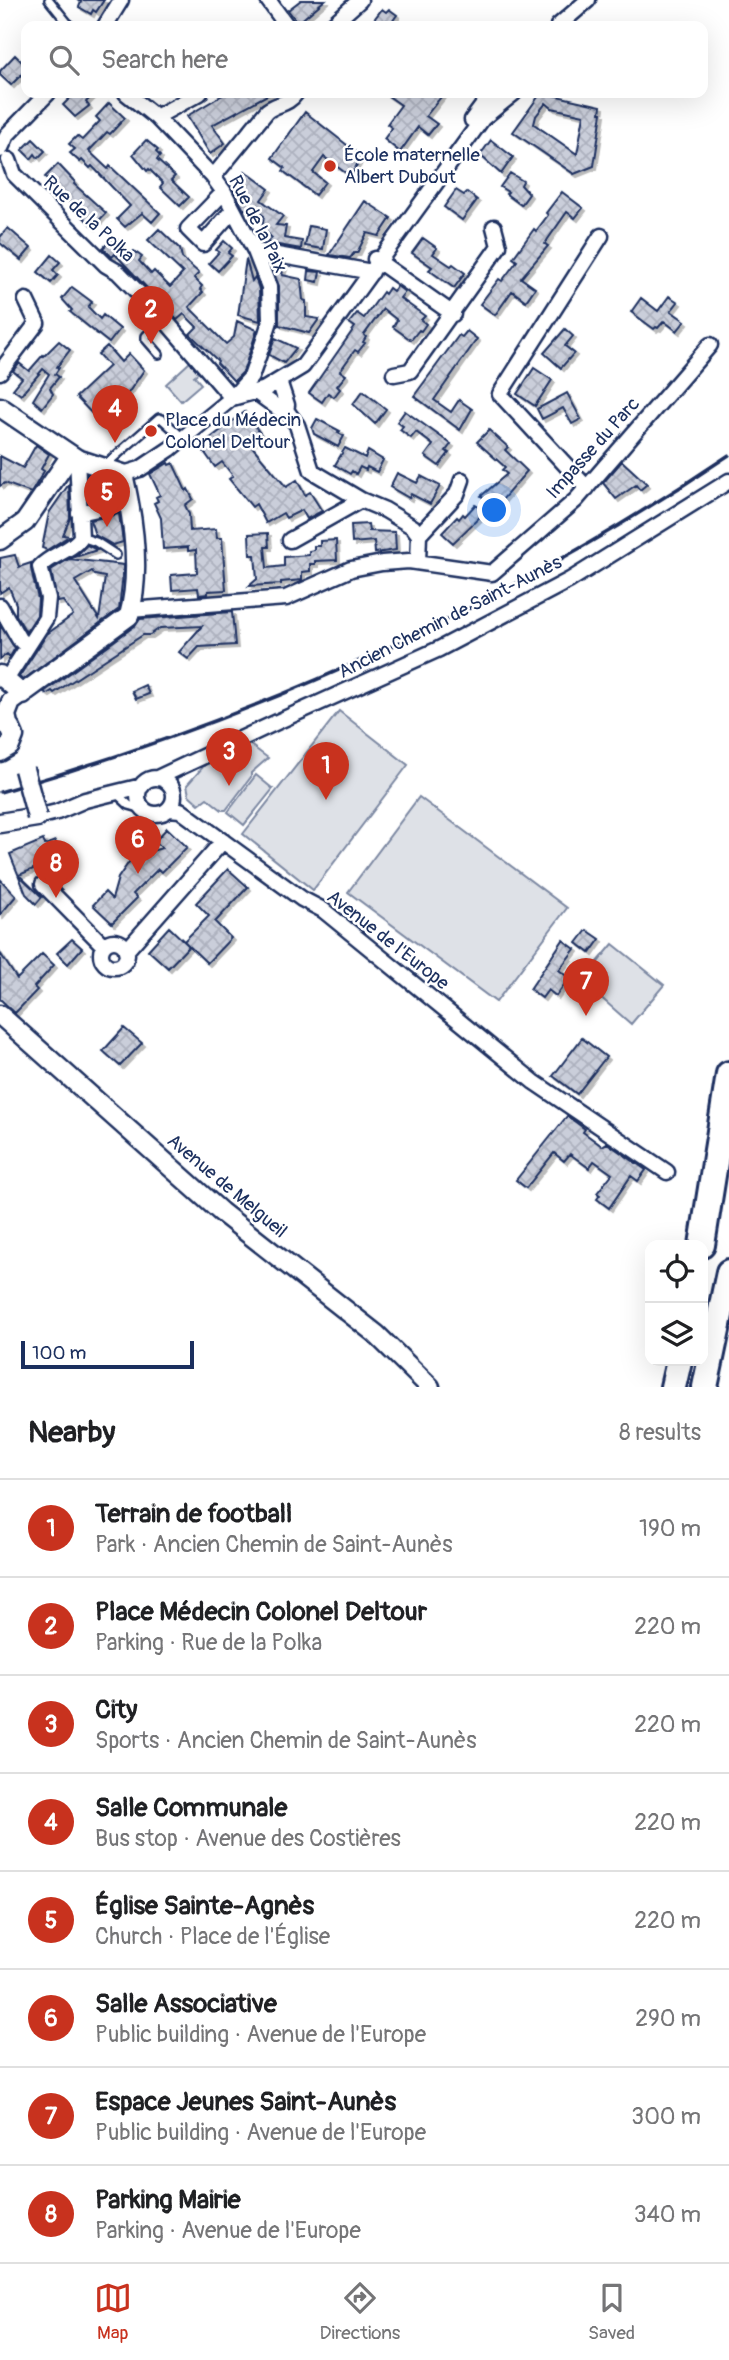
<!DOCTYPE html>
<html lang="en">
<head>
<meta charset="utf-8">
<style>
  :root { --surface:#fff; --page:#f2f2f2; --text:#202124; --muted:#757577; --line:#e0e0e0; --accent:#c8321e }
  body { margin:0; font-family:Pangolin,sans-serif; background:var(--page); color:var(--text) }
  .controls { position:absolute; right:21px; bottom:21px; display:grid; overflow:hidden; border-radius:14px; box-shadow:0 7px 28px #0002 }
  .controls button { width:63px; height:63px; display:grid; place-items:center; padding:0; border:0; border-bottom:2px solid var(--line); background:var(--surface); color:var(--text); font:35px sans-serif }
  .scale { position:absolute; left:21px; bottom:18px; width:173px; box-sizing:border-box; padding-left:7px; border:4px solid #1b2f5e; border-top:0; font-size:19px; line-height:24px; white-space:nowrap; color:#1b2f5e; -webkit-text-stroke:5px #fff; paint-order:stroke }
  .you { position:absolute; left:495px; top:511px; width:24px; height:24px; margin:-18px; border:5px solid #fff; border-radius:50%; background:#1a73e8; box-shadow:0 0 0 10px #1a73e833 }
  .badge { display:grid; place-items:center; width:46px; height:46px; border-radius:50%; background:var(--accent); color:#fff; font-size:23px; font-weight:700 }
  .pin { position:absolute; translate:-50% -58px; filter:drop-shadow(0 2px 4px #0008) }
  .pin::after { content:''; position:absolute; top:37px; width:24px; height:21px; background:inherit; clip-path:polygon(0 0,100% 0,50% 100%) }
  .list { margin:0; padding:0; list-style:none }
  h2 { display:flex; justify-content:space-between; align-items:center; height:91px; margin:0; padding:0 28px; font-size:30px }
  h2 small { font-size:23px; font-weight:400; color:var(--muted) }
  .list li { display:grid; grid-template-columns:46px 1fr auto; gap:21px; align-items:center; box-sizing:border-box; height:98px; padding:0 28px; border-top:2px solid var(--line) }
  .list b { display:block; font-size:26px; white-space:nowrap }
  .list p { margin:0; font-size:23px; white-space:nowrap; color:var(--muted) }
  .list em { font-size:23px; font-style:normal; color:var(--muted) }
  .icon { flex:none; width:38px; height:38px; fill:none; stroke:currentColor; stroke-width:2; stroke-linecap:round; stroke-linejoin:round }
  .map { position:relative; flex:none; width:729px; height:1387px; overflow:hidden }
  .search { position:absolute; background:var(--surface); box-shadow:0 7px 28px #0002; left:21px; right:21px; top:21px; height:77px; display:flex; align-items:center; gap:18px; box-sizing:border-box; padding:0 24px; border-radius:14px; color:var(--muted); font-size:26px }
  .sheet { height:875px; background:var(--surface) }
  nav { display:flex; justify-content:space-around; align-items:center; box-sizing:border-box; height:98px; border-top:2px solid var(--line); background:var(--surface); font-size:19px; color:var(--muted) }
  nav a { display:grid; justify-items:center; gap:4px }
  nav .on { color:var(--accent) }
  .map>svg:first-child { display:block }
</style>
</head>
<body>
<div class="map">
<svg width="729" height="1387" viewBox="0 0 729 1387">
  <defs>
    <pattern id="building-cross-hatch" width="8" height="8" patternUnits="userSpaceOnUse" patternTransform="scale(1.75)"><rect width="8" height="8" fill="#caceda"/><path d="M0 0l8 8M0 8l8-8" fill="none" stroke="#adb1be"/></pattern>
    <filter id="shadow"><feDropShadow dx="3" dy="3" stdDeviation="0" flood-color="#0004"/></filter>
  </defs>
  <rect width="100%" height="100%" fill="#fff"/>
  <filter id="ink" filterUnits="userSpaceOnUse"><feTurbulence type="fractalNoise" baseFrequency=".0143" numOctaves="2"/><feDisplacementMap in="SourceGraphic" scale="14" xChannelSelector="R" yChannelSelector="G"/><feConvolveMatrix kernelMatrix="1 2 1 2 8 2 1 2 1" color-interpolation-filters="sRGB"/></filter>
  <g filter="url(#ink)">
    <path fill="#dee1e7" stroke="#7c88a2" stroke-width="2" d="M190,362L199,372L194,376L201,384L181,401L166,384Z
      M339,711L408,765L313,890L243,834Z
      M249,744L268,758L251,773V777L226,810H222L207,798L199,804L189,795L187,785L210,759Z
      M256,775L273,789L244,825L228,812Z
      M419,797L567,908L496,1002L348,892Z
      M613,944L664,985L631,1024L582,981Z"/>
    <path fill="url(#building-cross-hatch)" stroke="#1b2f5e" stroke-width="2" fill-rule="evenodd" filter="url(#shadow)" d="M77,0H104L96,12L93,10L91,14L79,7L81,2Z
      M301,0H325L298,23L288,10Z
      M382,9L386,12L389,9L397,15L389,26H369Z
      M15,55L26,66V70L11,85L0,75V71Z
      M75,93H95L86,102L89,106L75,117L63,105Z
      M226,93H271L212,125L225,143L210,154L187,116Z
      M384,93H444L426,116L437,124L428,135L418,127L400,152L384,139L392,128L387,124L401,105Z
      M533,93H544L601,106L600,113H602L594,166L574,174L513,132L538,97ZM546,103L552,108L584,115L577,154L534,124L536,116Z
      M109,103L125,118L110,134L107,132L89,151L108,169L110,166L160,213L152,222L142,213L125,227L117,219L130,206L92,166L90,168L82,160L80,162L70,153L75,149L69,144L77,136L82,140L100,121L96,117Z
      M305,112L361,156L351,177L324,157L313,172L325,182L315,195L283,171L285,168L272,158Z
      M33,139L45,151L38,158L35,154L31,159L22,150Z
      M146,140L158,150L156,152L160,156L157,160L175,176L171,180L189,197L180,206L160,187L163,183L149,169L147,171L133,154Z
      M491,140L513,157L501,174L480,155Z
      M58,164L75,182L74,184L106,213L93,227L45,177Z
      M245,171L269,189L261,200L283,216L276,225L286,226L284,238L302,241L301,249L267,243L272,238L262,228L264,216L250,206L244,210L232,187Z
      M510,173L523,181L521,185L529,194L521,205L506,194L508,192L500,187Z
      M456,190L464,195L467,192L477,200L462,220L444,207Z
      M562,192L583,208L575,218L567,212L548,239L545,244L548,246L521,278L535,288L526,301L512,291L495,315L480,304L499,279L502,281L517,261L513,258L534,229L536,231L548,215L546,213Z
      M365,201L391,218L379,236L367,233L357,253H354L350,258L329,255Z
      M309,226L326,229L323,249L305,246Z
      M8,228L31,248L21,260L0,243V237Z
      M159,229L180,249L182,258L199,273L194,278L202,286L200,289L203,292L189,307L226,344L234,337L237,321L257,330L243,372L234,381L217,363L218,361L190,334L197,327L184,314L177,320L115,254L112,257L103,248L114,237L131,254L134,251L142,257L139,261L151,274L154,271L170,287L183,273L148,240Z
      M423,238L437,248L433,254L451,266L453,264L465,273L454,288L429,270L432,267L412,253Z
      M224,241L232,248L228,253L232,256L218,271L209,263L219,252L216,250Z
      M52,255L60,262L53,270L58,275L51,283L38,272Z
      M246,259L252,281L255,277L259,289L260,321L238,315Z
      M270,263L284,266L282,275L301,279L303,300L306,301V317L319,319L309,333L279,325V286Z
      M309,271L320,272L318,282L308,280Z
      M397,286L405,292L400,298L425,316L421,320L426,324L421,331L419,330L411,340L393,327L397,320L383,309L364,335L366,337L363,342L365,343L358,352L355,350L340,371L346,375L337,386L340,389L334,397L328,393L322,402L309,393L355,327L349,323L357,313L364,318L383,292L385,294L389,288L393,291Z
      M72,287L92,302L88,307L100,319L103,315L120,329L109,343L70,312L72,310L62,299Z
      M669,296L678,302L671,311L685,321L677,331L664,321L658,328L656,327L654,329L631,312L641,298L658,311Z
      M565,329L573,336L565,346L574,353L561,368L544,353Z
      M467,331L477,339L434,400L451,412L459,400L472,409L460,430L414,396L459,335L462,337Z
      M275,338L296,348L284,363L269,355Z
      M59,341L70,350L57,367L59,368L55,374L59,377L50,388L53,394L42,408L33,400L49,374L43,369L21,395L13,389L22,378L13,371L19,363L29,371L43,355L44,356Z
      M107,346L121,362L129,354L144,370L124,399L107,414L97,419L76,397L109,366L98,354Z
      M534,368L552,380L535,406L517,394Z
      M363,391L386,409L375,424L353,404Z
      M567,393L581,419L572,424L563,408L542,419L537,409Z
      M405,411L451,444L446,451L449,453L439,466L425,456L433,445L416,432L411,438L400,430L403,426L397,422Z
      M245,412L262,436L250,444L286,487L297,480L305,495L310,492L322,511L307,519L302,510L286,518L283,513L266,523L256,504L252,507L229,479L233,476L222,462L215,467L200,446Z
      M317,419L340,431L338,433L344,436L338,447L314,434L312,428Z
      M489,430L508,447L505,450L527,471L496,507L481,496L507,474L502,470L505,467L477,442Z
      M36,445L49,454L41,469L44,471L31,493L5,483L0,486V456L23,468Z
      M345,448L365,458L368,451L383,460L377,472L367,467L366,470L360,467L356,474L352,471L350,474L335,465Z
      M622,461L647,484L640,490L636,485L616,499L603,483Z
      M168,463L169,465L173,463L186,491L188,489L193,499L185,505L189,514L190,531L216,529L217,538H222L226,590L208,591V594L199,595L198,588L172,590L171,575L197,573L196,550L188,551V547L163,549L161,518L154,503L158,501L156,497L160,495L150,474Z
      M397,473L417,483L421,476L440,486L430,504L411,494L409,498L390,487Z
      M87,474L113,483L116,494L89,501Z
      M69,484L70,518L63,535L69,536L47,550L42,548L49,513Z
      M475,505L486,511L453,543L442,533L457,517L459,519L463,514L465,516Z
      M119,514L123,542L113,545L95,535L90,520Z
      M368,524L369,531L395,532L396,550L375,553L374,541L352,543L351,525Z
      M268,533L269,547H265L267,568L284,566V557L309,555V551L314,550V546H320V541L336,540L337,560L315,561V564H310V571L302,572V580L281,582V584L249,586L257,579L255,555H250L249,534Z
      M87,545L97,550L69,559L79,553Z
      M15,555L19,567L31,563V569L38,599L37,615L26,632L16,615V604L9,587L0,593V558Z
      M69,559L124,565L119,609L23,680L19,677L47,634L73,615L63,601L57,602L51,570ZM92,571L95,575L105,577L99,619L75,581Z
      M232,612L235,645L199,647L188,659L179,652L202,626L160,628L150,635H143L54,693L52,691L47,694L44,692L136,625L140,619Z
      M0,625L15,648L10,657L7,654L0,659Z
      M145,685L149,694L136,699L132,691Z
      M167,828L187,847L162,872L158,869L133,894L137,898L112,923L93,905L105,892L112,899L118,878L129,862L141,854L162,848L155,841Z
      M43,840L45,845L55,841L60,852L50,857L52,861L19,875L42,897L36,904L26,894L10,854Z
      M228,869L248,887L215,922L231,938L207,963L184,941L209,916L196,903Z
      M0,879L16,896L0,915Z
      M169,927L189,946L168,968L148,950Z
      M587,930L600,939L590,953L577,943Z
      M72,939L82,948L68,964L57,953Z
      M563,940L575,949L559,970L569,978L556,996L548,990L542,998L530,989Z
      M0,953L17,979L42,954L54,965L34,987L37,990L15,1013L0,999Z
      M124,1028L142,1043L120,1066L103,1051Z
      M582,1038L606,1057L577,1094L553,1076Z
      M567,1116L585,1129L583,1132L602,1146L607,1143L646,1170L638,1181L631,1176L609,1208L597,1199L600,1195L597,1193L612,1174L594,1161L589,1168L570,1154L564,1161L554,1153L526,1188L516,1180Z"/>
    <g fill="none" stroke-linecap="round" stroke-linejoin="round">
      <defs>
        <path id="service" d="M49,0L70,26
          M159,354L146,339V336L164,319
          M104,466L159,418L162,419L183,438
          M81,537L96,542L116,555
          M115,792L129,805L143,809"/>
        <path id="minor" d="M268,0L287,26
          M105,26L121,0
          M331,26L360,0
          M558,26L588,0
          M156,117L200,93
          M472,120L492,93
          M0,150L7,135L48,93
          M9,160L14,174L106,265L118,272L164,319L232,398L251,377L265,337L270,321L269,287L255,251L224,192L213,177L156,117L126,93
          M213,177L267,111C277,103 288,105 296,93
          M224,192L188,229L203,244L233,210
          M255,251L372,272
          M375,259L453,314
          M0,372L37,323L26,300
          M394,374L410,371L499,246L494,227
          M279,381L287,405L286,410L297,425L312,471L361,500L385,510L413,527L419,535L418,562
          M256,392L282,411L286,410
          M123,474L140,469L170,449L232,398L265,389L303,366L483,118L514,93
          M587,488L500,394L601,236
          M79,513L130,502
          M419,535L457,494L462,480
          M290,540L361,500
          M0,606L19,639L27,647
          M130,610L286,598L351,569L382,563L409,561L492,573L576,500L710,345
          M6,680L46,618L48,598L40,567C52,554 72,551 81,537L77,459
          M157,778L277,722L439,649L570,580L729,481
          M138 796a18 18 0 1 1 36 0a18 18 0 1 1-36 0Z
          M169,809L180,810L302,899L323,910L534,1082L667,1172
          M37,817L57,812L85,800L142,786
          M43,884L104,946
          M101 954a13 13 0 1 1 26 0a13 13 0 1 1-26 0Z
          M126,951L223,841"/>
        <path id="tertiary" d="M0,407L77,459L123,474C133,517 141,573 129,616L11,702L6,715L8,724
          M0,540L25,522L71,455
          M0,675L23,695
          M0,721L10,727L14,736L10,746L0,752
          M0,823L37,817
          M0,1015L221,1212L376,1334L430,1387"/>
        <path id="motorway" d="M702,1245L729,1074
          M673,1387L679,1361
          M705,1387L729,1272"/>
      </defs>
      <use href="#service" stroke="#1b2f5e" stroke-width="12"/>
      <use href="#minor" stroke="#1b2f5e" stroke-width="19"/>
      <use href="#tertiary" stroke="#1b2f5e" stroke-width="23"/>
      <use href="#motorway" stroke="#1b2f5e" stroke-width="30"/>
      <use href="#service" stroke="#fff" stroke-width="7"/>
      <use href="#minor" stroke="#fff" stroke-width="14"/>
      <use href="#tertiary" stroke="#fff" stroke-width="18"/>
      <use href="#motorway" stroke="#fff" stroke-width="24"/>
      <path stroke="#1b2f5e" stroke-width="3.5" d="M0,792C258,718 506,606 729,455"/>
      <defs>
        <path id="tertiary-bridge" d="M24,769L37,817"/>
      </defs>
      <use href="#tertiary-bridge" stroke="#1b2f5e" stroke-width="23" stroke-linecap="butt"/>
      <use href="#tertiary-bridge" stroke="#fff" stroke-width="18"/>
    </g>
  </g>
  <g fill="#c8321e" stroke="#fff" stroke-width="2.5">
    <circle cx="330" cy="166" r="7"/>
    <circle cx="151" cy="431" r="7"/>
  </g>
  <g text-anchor="middle" dominant-baseline="central" stroke-width="5" stroke-linejoin="round" paint-order="stroke">
    <g font-size="19" fill="#1b2f5e" stroke="#fff" text-anchor="start">
      <text x="344" y="155">École maternelle<tspan x="344" dy="22">Albert Dubout</tspan></text>
      <text x="165" y="420">Place du Médecin<tspan x="165" dy="22">Colonel Deltour</tspan></text>
    </g>
    <g font-size="19" fill="#1b2f5e" stroke="#fff">
      <text transform="translate(89 219) rotate(43)">Rue de la Polka</text>
      <text transform="translate(258 224) rotate(63)">Rue de la Paix</text>
      <text transform="translate(593 448) rotate(-48)">Impasse du Parc</text>
      <text transform="translate(450 617) rotate(-27)">Ancien Chemin de Saint-Aunès</text>
      <text transform="translate(388 940) rotate(38)">Avenue de l'Europe</text>
      <text transform="translate(227 1186) rotate(40)">Avenue de Melgueil</text>
    </g>
  </g>
</svg>
<div class="controls">
<button><svg class="icon" aria-label="locate" viewBox="0 0 24 24"><circle cx="12" cy="12" r="6"/><path d="M12 2v4M12 18v4M2 12h4M18 12h4"/></svg></button>
<button><svg class="icon" aria-label="layers" viewBox="0 0 24 24"><path d="M12 4l9 5-9 5-9-5zM3 14l9 5 9-5"/></svg></button>
</div>
<div class="scale">100 m</div>
<div class="you"></div>
<div class="pin badge" style="left:326px;top:800px">1</div>
<div class="pin badge" style="left:151px;top:344px">2</div>
<div class="pin badge" style="left:229px;top:786px">3</div>
<div class="pin badge" style="left:115px;top:443px">4</div>
<div class="pin badge" style="left:107px;top:527px">5</div>
<div class="pin badge" style="left:138px;top:874px">6</div>
<div class="pin badge" style="left:586px;top:1016px">7</div>
<div class="pin badge" style="left:56px;top:898px">8</div>
<div class="search"><svg class="icon" aria-label="search" viewBox="0 0 24 24"><circle cx="10" cy="10" r="6"/><path d="M15 15l6 6"/></svg>Search here</div>
</div>
<section class="sheet">
<h2>Nearby<small>8 results</small></h2>
<ul class="list">
<li><span class="badge">1</span><div><b>Terrain de football</b><p>Park · Ancien Chemin de Saint-Aunès</p></div><em>190 m</em></li>
<li><span class="badge">2</span><div><b>Place Médecin Colonel Deltour</b><p>Parking · Rue de la Polka</p></div><em>220 m</em></li>
<li><span class="badge">3</span><div><b>City</b><p>Sports · Ancien Chemin de Saint-Aunès</p></div><em>220 m</em></li>
<li><span class="badge">4</span><div><b>Salle Communale</b><p>Bus stop · Avenue des Costières</p></div><em>220 m</em></li>
<li><span class="badge">5</span><div><b>Église Sainte-Agnès</b><p>Church · Place de l'Église</p></div><em>220 m</em></li>
<li><span class="badge">6</span><div><b>Salle Associative</b><p>Public building · Avenue de l'Europe</p></div><em>290 m</em></li>
<li><span class="badge">7</span><div><b>Espace Jeunes Saint-Aunès</b><p>Public building · Avenue de l'Europe</p></div><em>300 m</em></li>
<li><span class="badge">8</span><div><b>Parking Mairie</b><p>Parking · Avenue de l'Europe</p></div><em>340 m</em></li>
</ul>
</section>
<nav>
<a class="on"><svg class="icon" aria-label="map" viewBox="0 0 24 24"><path d="M3 6l6-2 6 2 6-2v14l-6 2-6-2-6 2zM9 4v14M15 6v14"/></svg>Map</a>
<a><svg class="icon" aria-label="directions" viewBox="0 0 24 24"><path d="M12 3l9 9-9 9-9-9zM9 14v-3h6M13 9l2 2-2 2"/></svg>Directions</a>
<a><svg class="icon" aria-label="saved" viewBox="0 0 24 24"><path d="M7 4h10v16l-5-4-5 4z"/></svg>Saved</a>
</nav>
</body>
</html>
